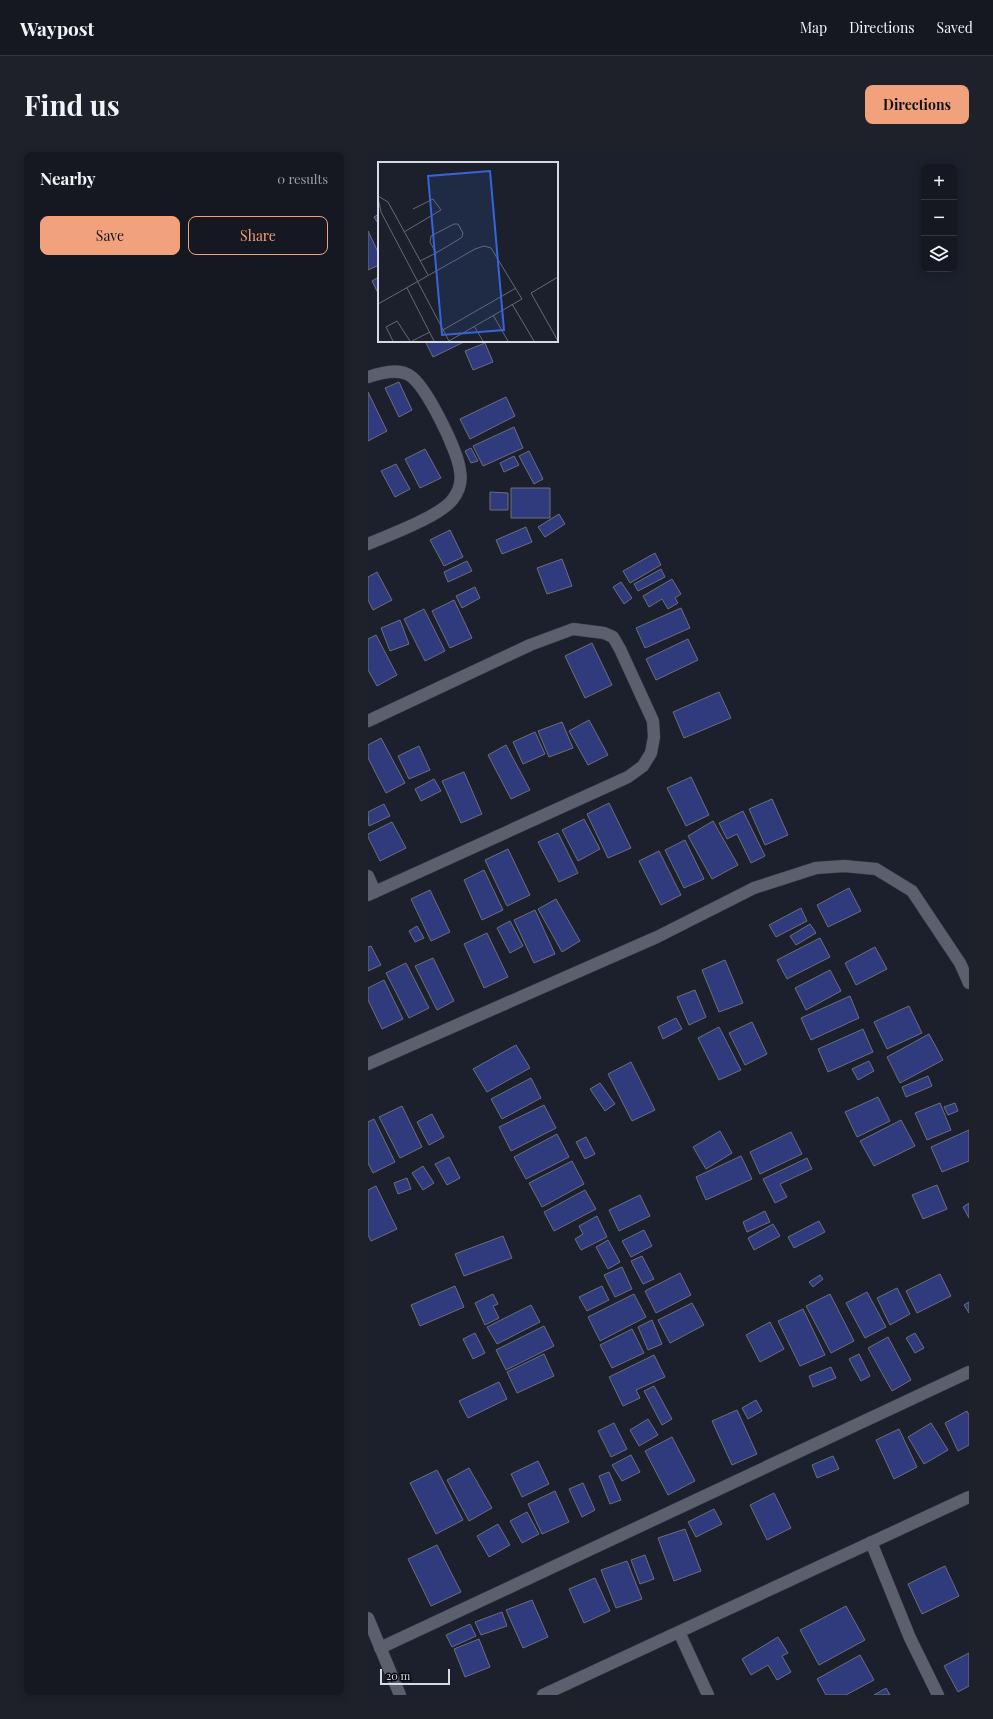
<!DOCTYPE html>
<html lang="en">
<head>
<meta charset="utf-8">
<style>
  :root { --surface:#151821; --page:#1e212a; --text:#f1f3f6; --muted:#9da0a5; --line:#34373f; --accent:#f1a17b }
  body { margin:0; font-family:"Playfair Display",serif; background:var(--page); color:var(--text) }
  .controls { position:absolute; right:12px; top:12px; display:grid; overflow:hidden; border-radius:8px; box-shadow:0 2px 10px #0003 }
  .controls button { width:36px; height:36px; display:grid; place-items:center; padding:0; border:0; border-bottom:1px solid var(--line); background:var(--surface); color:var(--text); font:20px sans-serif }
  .scale { position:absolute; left:12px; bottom:10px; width:70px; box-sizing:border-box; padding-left:4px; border:2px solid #d8dae3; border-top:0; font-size:11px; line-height:14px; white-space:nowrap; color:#d8dae3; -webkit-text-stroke:3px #080a0f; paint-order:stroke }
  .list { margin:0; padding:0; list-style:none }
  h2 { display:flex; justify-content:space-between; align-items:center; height:52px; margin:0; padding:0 16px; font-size:17px }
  h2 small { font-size:13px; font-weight:400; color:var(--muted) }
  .actions { display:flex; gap:8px; padding:12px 16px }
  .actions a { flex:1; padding:9px 0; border:1px solid var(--accent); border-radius:8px; text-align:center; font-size:14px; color:var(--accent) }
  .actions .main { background:var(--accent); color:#111 }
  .icon { flex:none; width:22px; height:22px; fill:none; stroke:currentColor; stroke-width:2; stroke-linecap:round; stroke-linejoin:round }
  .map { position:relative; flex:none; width:601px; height:1543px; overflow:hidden; border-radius:8px }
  header { display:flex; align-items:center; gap:24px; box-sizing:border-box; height:56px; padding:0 20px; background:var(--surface); border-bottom:1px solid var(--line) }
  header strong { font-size:19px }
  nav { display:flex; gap:22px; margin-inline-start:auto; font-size:14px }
  .intro { display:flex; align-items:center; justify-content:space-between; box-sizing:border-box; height:96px; padding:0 24px }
  h1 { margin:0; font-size:28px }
  .button { padding:10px 18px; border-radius:8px; background:var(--accent); color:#111; font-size:14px; font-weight:700 }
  main { display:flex; gap:24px; padding:0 24px }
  aside { flex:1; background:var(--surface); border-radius:8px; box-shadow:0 2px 10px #0003 }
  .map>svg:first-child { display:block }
</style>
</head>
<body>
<header>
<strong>Waypost</strong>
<nav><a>Map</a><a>Directions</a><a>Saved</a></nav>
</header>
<div class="intro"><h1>Find us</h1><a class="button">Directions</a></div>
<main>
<aside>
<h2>Nearby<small>0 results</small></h2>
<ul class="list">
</ul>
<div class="actions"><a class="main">Save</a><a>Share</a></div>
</aside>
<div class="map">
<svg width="601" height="1543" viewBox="0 0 601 1543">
  <rect width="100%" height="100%" fill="#1c202c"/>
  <path fill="#303b7d" stroke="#6a6e7e" d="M11,62V73L6,65Z
    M0,79L11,102V113L0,118Z
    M11,125V143L4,129Z
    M57,189H96V190L65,205Z
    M117,191L125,210L105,218L97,199Z
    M31,230L44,258L31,265L17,236Z
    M0,240L19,279L0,289Z
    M138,245L147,264L102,287L92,267Z
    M146,275L155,296L115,314L105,294Z
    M103,296L110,309L103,311L97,299Z
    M57,297L73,326L52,336L37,307Z
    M161,299L175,327L166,332L151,304Z
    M146,304L151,313L136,320L132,311Z
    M28,312L42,337L27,345L13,319Z
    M143,336H182V366H143Z
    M122,340L140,341V358H122Z
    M191,362L197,372L177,385L170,375Z
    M158,375L164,390L134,402L128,388Z
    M82,378L95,405L76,414L62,388Z
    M287,401L293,413L262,431L255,419Z
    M194,407L204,434L179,442L169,416Z
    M99,409L104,419L80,430L76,420Z
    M293,417L297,425L270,439L266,432Z
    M9,420L24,448L5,458L0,448V425Z
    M304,427L313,442L307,446L310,451L300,457L294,447L281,455L275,444Z
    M253,430L264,446L256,452L245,435Z
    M107,435L112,446L94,456L88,444Z
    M86,448L104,486L82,496L64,459Z
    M313,456L322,476L277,496L268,476Z
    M56,457L77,499L57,509L36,467Z
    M32,468L41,492L22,499L13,476Z
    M8,483L29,523L9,534L0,518V487Z
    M320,487L330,508L288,528L278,507Z
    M224,491L244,533L217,546L197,504Z
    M351,540L363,566L316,586L305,560Z
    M221,568L240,603L220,613L201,579Z
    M194,570L205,596L181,605L170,579Z
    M167,580L177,602L155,612L145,590Z
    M13,586L37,631L18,641L0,606V593Z
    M138,593L162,638L143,647L120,603Z
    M51,594L62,618L41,627L30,604Z
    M96,620L114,662L93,671L74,629Z
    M323,625L341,663L318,674L299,636Z
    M66,627L73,639L53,649L47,637Z
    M404,647L420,683L397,693L381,657Z
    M241,651L263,696L240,706L219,662Z
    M16,652L22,664L1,674L0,660Z
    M375,659L397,704L383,711L369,682L359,687L351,671Z
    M216,667L232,697L210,709L194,678Z
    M345,669L370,713L344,727L320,684Z
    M24,670L38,696L12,709L0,685V682Z
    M190,681L210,721L191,730L170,690Z
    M317,688L336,727L316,736L297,698Z
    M140,697L162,743L139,754L117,708Z
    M291,699L313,743L293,753L271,709Z
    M116,718L135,758L114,768L96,728Z
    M481,736L493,759L460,775L449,753Z
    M62,738L82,780L63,789L43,747Z
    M188,747L212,789L194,800L170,757Z
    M433,756L439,769L408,785L401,773Z
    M167,758L187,802L166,811L146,768Z
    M142,769L155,794L142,801L129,776Z
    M442,772L448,781L428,793L422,784Z
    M49,774L56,786L47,790L41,779Z
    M119,781L140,825L116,836L96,792Z
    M452,786L462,805L419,827L409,808Z
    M3,794L13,813L0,819V795Z
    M507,795L519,817L488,833L477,811Z
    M65,806L86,849L69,858L47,814Z
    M357,808L375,851L351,860L334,818Z
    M38,811L61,856L41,866L18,821Z
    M462,818L473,839L438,858L427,836Z
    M16,828L35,867L14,877L0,848V836Z
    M327,838L338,865L321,873L309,845Z
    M482,844L491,866L443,888L433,866Z
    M541,854L554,881L519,897L506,870Z
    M308,866L314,877L295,887L290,875Z
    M384,870L399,902L377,913L361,881Z
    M351,875L373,918L351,928L330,886Z
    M495,877L505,900L460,920L450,897Z
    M561,882L575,908L532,931L519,905Z
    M148,893L162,916L119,940L105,917Z
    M501,909L506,919L490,928L484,917Z
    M263,910L287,958L264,969L240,922Z
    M560,924L564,934L538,945L534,935Z
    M163,926L173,946L134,967L123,947Z
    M232,931L247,952L237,959L222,937Z
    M510,945L522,969L489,985L477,960Z
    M572,951L583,978L559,988L547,961Z
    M587,951L590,959L580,963L576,955Z
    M176,953L188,976L143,999L131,975Z
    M34,954L54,995L32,1006L11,965Z
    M64,962L76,985L61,993L49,970Z
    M6,967L27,1010L5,1021L0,1011V970Z
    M533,968L547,994L506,1014L492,989Z
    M601,978V1009L574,1020L563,995Z
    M352,979L364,1001L338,1017L325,995Z
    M423,980L434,1002L392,1022L382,1000Z
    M189,982L201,1005L158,1027L146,1005Z
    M218,985L227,1002L217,1007L208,990Z
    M373,1004L384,1027L338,1048L328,1025Z
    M81,1005L92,1026L79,1033L67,1012Z
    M439,1006L444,1017L412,1032L419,1045L407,1051L395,1027Z
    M204,1009L216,1032L174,1055L161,1031Z
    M55,1014L66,1031L55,1038L44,1021Z
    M39,1026L43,1037L30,1042L26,1031Z
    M569,1033L579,1057L555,1067L544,1043Z
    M8,1034L29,1077L3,1089L0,1083V1038Z
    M217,1038L228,1057L186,1079L176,1060Z
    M272,1043L282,1064L251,1079L241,1058Z
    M601,1051V1066L595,1055Z
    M397,1059L402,1070L379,1080L375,1070Z
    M229,1064L239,1085L213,1098L207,1087L215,1082L211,1074Z
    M451,1069L457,1080L426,1096L420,1085Z
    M405,1072L412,1084L386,1098L380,1086Z
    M276,1078L284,1094L263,1105L254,1089Z
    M135,1084L144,1106L96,1124L87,1102Z
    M240,1088L252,1110L240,1117L228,1095Z
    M274,1104L286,1127L275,1132L263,1109Z
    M254,1115L264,1137L247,1145L236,1123Z
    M312,1121L323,1143L288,1161L277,1139Z
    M572,1122L583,1144L549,1161L538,1139Z
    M452,1123L455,1127L445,1135L441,1130Z
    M87,1134L96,1155L52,1174L43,1153Z
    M234,1134L241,1148L219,1159L211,1145Z
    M529,1136L542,1162L522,1173L509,1146Z
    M499,1140L518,1175L497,1186L478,1151Z
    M125,1142L130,1152L125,1154L131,1166L117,1173L107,1151Z
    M266,1142L278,1165L232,1189L220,1165Z
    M462,1142L486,1189L463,1201L438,1154Z
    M601,1150V1161L596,1153Z
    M324,1151L336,1173L302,1191L290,1168Z
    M163,1153L172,1170L129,1192L119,1175Z
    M435,1157L457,1203L432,1214L410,1169Z
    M284,1168L294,1192L280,1198L270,1175Z
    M402,1170L416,1197L392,1210L378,1183Z
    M176,1174L186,1194L138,1218L128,1198Z
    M264,1177L276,1201L244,1216L232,1193Z
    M107,1181L117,1201L105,1207L95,1187Z
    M547,1181L556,1196L547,1201L538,1186Z
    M520,1185L543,1228L524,1239L500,1196Z
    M176,1202L186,1224L149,1241L139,1220Z
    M491,1202L502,1224L493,1229L481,1207Z
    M286,1203L297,1225L268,1238L272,1246L255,1254L241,1225Z
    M463,1215L468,1226L445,1235L441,1224Z
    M131,1230L139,1247L100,1266L91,1249Z
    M286,1234L304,1267L294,1273L276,1239Z
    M388,1248L394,1259L380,1267L374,1256Z
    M369,1258L389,1302L364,1313L344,1269Z
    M599,1259L601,1263V1293L590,1299L577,1271Z
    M280,1267L290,1283L271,1294L262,1278Z
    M246,1271L259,1297L243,1305L230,1279Z
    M563,1271L580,1298L556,1312L540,1285Z
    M531,1277L549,1315L526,1327L508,1288Z
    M304,1285L327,1329L300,1343L277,1299Z
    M263,1303L272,1320L254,1329L244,1313Z
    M465,1304L471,1317L449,1326L444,1313Z
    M170,1309L181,1332L154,1345L143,1322Z
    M101,1316L124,1356L101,1369L79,1328Z
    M69,1318L95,1368L68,1382L42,1331Z
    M241,1320L253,1348L242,1352L231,1324Z
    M215,1331L227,1358L214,1365L201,1337Z
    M187,1339L201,1370L174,1382L160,1352Z
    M406,1341L423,1376L399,1388L382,1353Z
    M346,1357L354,1372L328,1385L320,1370Z
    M159,1360L171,1382L154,1391L142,1369Z
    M130,1372L142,1393L121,1405L109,1384Z
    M317,1377L333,1419L306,1429L290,1386Z
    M69,1393L93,1440L63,1454L40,1407Z
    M277,1403L286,1427L272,1432L263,1408Z
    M259,1409L274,1447L248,1456L233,1418Z
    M577,1414L591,1444L554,1462L540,1432Z
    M227,1426L242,1459L216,1471L201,1437Z
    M164,1448L180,1485L155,1496L138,1458Z
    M478,1454L497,1488L451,1513L432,1478Z
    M134,1460L139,1474L113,1483L107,1470Z
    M102,1472L108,1484L84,1495L78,1483Z
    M410,1485L420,1501L414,1504L423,1520L409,1528L400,1513L383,1523L374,1507Z
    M111,1487L122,1515L97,1525L86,1497Z
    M601,1501V1534L590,1540L576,1514Z
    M492,1503L506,1528L478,1543H458L449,1527Z
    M518,1536L522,1543H506Z"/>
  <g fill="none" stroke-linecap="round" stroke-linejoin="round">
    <defs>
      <path id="minor" d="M0,225C12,221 29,216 41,223C58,233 90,299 92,319C94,329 91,339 85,347C73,364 21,383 0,392
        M0,569L162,493L205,477L236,481L245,485L252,497L285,569L286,585L283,601L275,614L260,625L0,743
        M0,724L7,740
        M0,912L289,785L386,736L448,716L476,714L508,717L544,739L592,811L601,831
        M503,1390L542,1486L570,1543
        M311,1480L340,1543
        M12,1496L601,1220
        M175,1543L601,1345"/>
      <path id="tertiary" d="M0,1466L32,1543"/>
    </defs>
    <use href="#minor" stroke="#393b46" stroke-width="13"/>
    <use href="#tertiary" stroke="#393b46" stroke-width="13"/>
    <use href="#minor" stroke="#5b5f6e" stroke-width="12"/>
    <use href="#tertiary" stroke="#5b5f6e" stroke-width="12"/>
  </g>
  <g transform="translate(10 10)">
    <rect width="180" height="180" fill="#1c202c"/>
    <path fill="none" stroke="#676a75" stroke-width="1" d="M0,34L10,40L50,113M0,36L3,50L71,179M26,70L63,48L55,37L35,47M42,99L58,91L83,76L84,75L85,71L80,62H76L53,74L52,80L58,91M29,126L56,179M0,142L97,87L106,84L113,86L144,137L71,179M134,142L156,179M115,153L130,179M96,164L105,179M65,168L138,126M15,179L8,165L19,159L32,179M34,179L52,170M180,179L153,131L180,115"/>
    <path fill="#3963da" fill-opacity="0.15" stroke="#3963da" stroke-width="2" d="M112,9L126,168L64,173L50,14Z"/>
    <rect width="180" height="180" fill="none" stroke="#d8dae3" stroke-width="2"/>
  </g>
</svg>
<div class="controls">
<button>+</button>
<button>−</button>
<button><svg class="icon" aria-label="layers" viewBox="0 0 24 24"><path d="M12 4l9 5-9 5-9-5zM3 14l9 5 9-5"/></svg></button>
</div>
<div class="scale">20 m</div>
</div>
</main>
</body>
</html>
